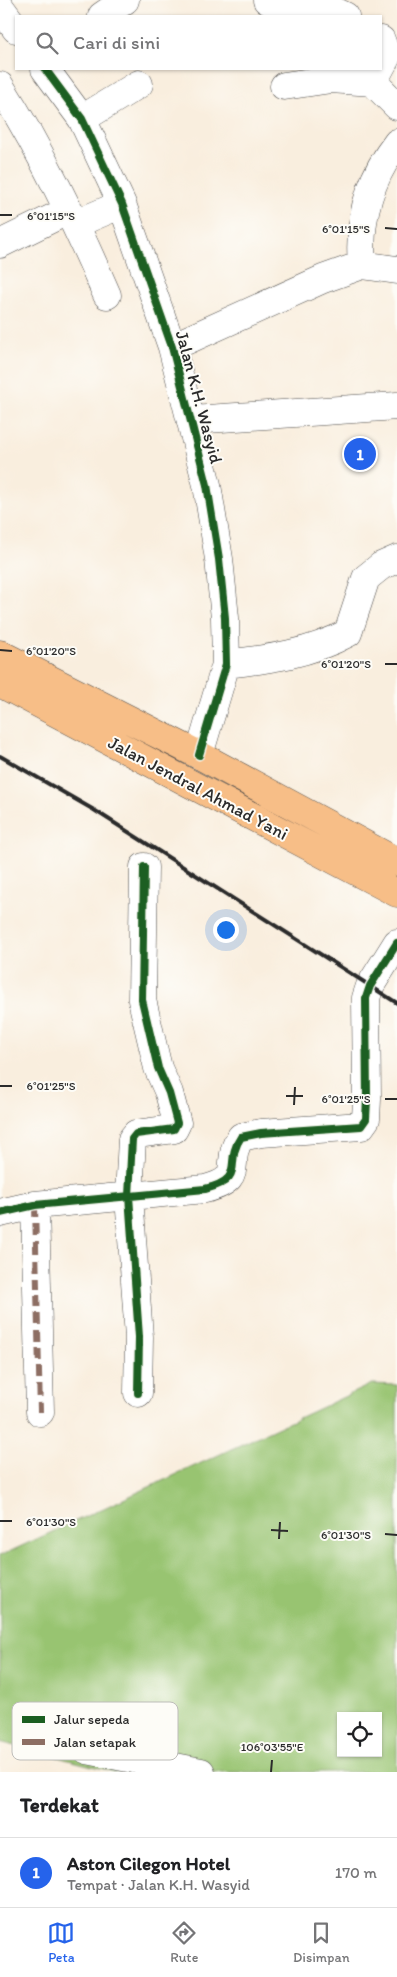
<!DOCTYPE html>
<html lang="id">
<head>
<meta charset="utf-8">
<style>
  :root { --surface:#fff; --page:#f6f6f6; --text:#202124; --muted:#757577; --line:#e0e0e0; --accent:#2563eb }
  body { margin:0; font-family:Itim,sans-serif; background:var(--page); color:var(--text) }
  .controls { position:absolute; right:15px; bottom:15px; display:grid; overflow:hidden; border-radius:0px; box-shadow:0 1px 4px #0004 }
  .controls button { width:45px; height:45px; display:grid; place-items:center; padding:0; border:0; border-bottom:1px solid var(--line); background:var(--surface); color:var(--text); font:25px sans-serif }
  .you { position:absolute; left:225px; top:929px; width:18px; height:18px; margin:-12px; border:4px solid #fff; border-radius:50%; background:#1a73e8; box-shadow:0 0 0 8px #1a73e833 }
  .badge { display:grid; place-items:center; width:32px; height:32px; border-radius:50%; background:var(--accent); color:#fff; font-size:16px; font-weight:700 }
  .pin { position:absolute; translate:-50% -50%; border:2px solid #fff; box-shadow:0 1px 5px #0006 }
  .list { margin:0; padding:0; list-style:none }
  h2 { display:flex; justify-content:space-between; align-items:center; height:65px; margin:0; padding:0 20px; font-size:21px }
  h2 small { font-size:16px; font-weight:400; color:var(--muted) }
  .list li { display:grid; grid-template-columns:32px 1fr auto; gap:15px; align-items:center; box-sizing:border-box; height:70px; padding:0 20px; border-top:1px solid var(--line) }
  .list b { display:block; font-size:19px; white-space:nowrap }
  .list p { margin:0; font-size:16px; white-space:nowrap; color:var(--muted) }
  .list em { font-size:16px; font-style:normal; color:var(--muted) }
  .icon { flex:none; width:28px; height:28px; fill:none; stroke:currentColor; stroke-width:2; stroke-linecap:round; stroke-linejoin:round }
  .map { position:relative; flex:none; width:397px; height:1772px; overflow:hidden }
  .search { position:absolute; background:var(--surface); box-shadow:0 1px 4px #0004; left:15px; right:15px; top:15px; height:55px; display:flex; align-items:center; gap:12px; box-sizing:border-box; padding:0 18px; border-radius:0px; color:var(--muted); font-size:19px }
  .sheet { height:135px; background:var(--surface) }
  nav { display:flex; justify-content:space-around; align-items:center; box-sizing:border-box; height:70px; border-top:1px solid var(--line); background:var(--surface); font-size:14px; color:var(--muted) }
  nav a { display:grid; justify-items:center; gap:2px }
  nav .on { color:var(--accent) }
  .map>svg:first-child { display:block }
</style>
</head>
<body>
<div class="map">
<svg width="397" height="1772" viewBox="0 0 397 1772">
  <rect width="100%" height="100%" fill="#fdfcf7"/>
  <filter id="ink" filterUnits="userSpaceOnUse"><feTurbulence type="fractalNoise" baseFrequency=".02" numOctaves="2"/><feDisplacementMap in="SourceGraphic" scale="10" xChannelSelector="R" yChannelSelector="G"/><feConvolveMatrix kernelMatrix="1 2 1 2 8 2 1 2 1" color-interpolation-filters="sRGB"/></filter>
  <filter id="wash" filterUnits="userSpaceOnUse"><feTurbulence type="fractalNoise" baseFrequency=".0096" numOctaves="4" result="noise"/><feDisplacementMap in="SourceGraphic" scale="20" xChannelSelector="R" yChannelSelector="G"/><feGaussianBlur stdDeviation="1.12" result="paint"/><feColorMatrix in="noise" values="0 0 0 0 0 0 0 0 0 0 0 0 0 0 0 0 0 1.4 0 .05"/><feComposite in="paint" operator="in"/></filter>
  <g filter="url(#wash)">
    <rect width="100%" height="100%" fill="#f9eede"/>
    <path fill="#98c471" stroke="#62784e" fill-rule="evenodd" d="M372,1384L397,1385V1772H115L0,1742V1556ZM341,1716H378V1753H341Z"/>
  </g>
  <g filter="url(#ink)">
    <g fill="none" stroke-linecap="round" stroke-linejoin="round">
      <defs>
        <path id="minor" d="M267,0C283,11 301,4 319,7C328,8 337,12 345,16
          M0,7L16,29
          M102,16L125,0
          M381,40L387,56L373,82L397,106
          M45,69L82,119L122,204L172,347L207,485L219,559L225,618L226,664L199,755
          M0,86C42,152 75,222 107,295
          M284,86L331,79L373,82
          M82,119L139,84
          M75,224L122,204
          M0,244L69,210
          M362,265L397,270
          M172,347L323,279L362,265C358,219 369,179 397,143
          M192,420L397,406
          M226,664C269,659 309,654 348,633L366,578L381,566L397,559
          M35,1205L40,1412
          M0,1213L35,1205L205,1189C248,1178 223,1163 241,1137L261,1133L361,1126L366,1119L367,1099L366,998L370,986L397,943
          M138,1393L139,1337L129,1196L132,1139L136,1134L174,1129L177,1123L169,1093L158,1068L142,1000L144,867
          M87,1750L201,1772"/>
        <path id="highway" d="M0,654L199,755L397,862
          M0,683L397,893"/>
      </defs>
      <use href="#minor" stroke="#4a4846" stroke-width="29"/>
      <use href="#highway" stroke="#4a4846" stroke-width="29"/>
      <use href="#minor" stroke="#fff" stroke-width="28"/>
      <use href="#highway" stroke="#f7be87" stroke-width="28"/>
      <path stroke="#2b2b2b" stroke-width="4" d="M0,756L94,810L397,1003"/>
      <path stroke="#8d6e63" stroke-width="6" stroke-dasharray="12 6" stroke-linecap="butt" d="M35,1205L40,1412"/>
      <defs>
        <path id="cycleway" d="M45,69L82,119L122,204L172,347L207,485L219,559L225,618L226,664L199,755
          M0,1213L35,1205L205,1189C248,1178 223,1163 241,1137L261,1133L361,1126L366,1119L367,1099L366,998L370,986L397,943
          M138,1393L139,1337L129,1196L132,1139L136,1134L174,1129L177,1123L169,1093L158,1068L142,1000L144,867"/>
      </defs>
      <use href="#cycleway" stroke="#fdfcf7" stroke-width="11"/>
      <use href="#cycleway" stroke="#1b5e20" stroke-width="8"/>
    </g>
  </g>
  <path fill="none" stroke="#2b2b2b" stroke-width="2" d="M0,215H12M385,228L397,229M0,650L12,651M385,664H397M0,1086H12M286,1096H303M385,1099H397M294,1105L295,1087M0,1521H12M271,1530L288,1531M385,1534L397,1535M279,1539L280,1522M271,1772L272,1760"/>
  <g text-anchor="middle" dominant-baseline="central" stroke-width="4" stroke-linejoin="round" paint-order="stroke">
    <g font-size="18" fill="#2b2b2b" stroke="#fdfcf7">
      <text transform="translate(199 397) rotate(75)">Jalan K.H. Wasyid</text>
      <text transform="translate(198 788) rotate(28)">Jalan Jendral Ahmad Yani</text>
    </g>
  </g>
  <rect x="12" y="1702" width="166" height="58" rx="8" fill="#fdfcf7" stroke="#bebdba" stroke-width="1"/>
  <rect x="22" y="1716" width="23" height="7" fill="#1b5e20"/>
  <rect x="22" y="1739" width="23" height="6" fill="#8d6e63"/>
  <g font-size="14" fill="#2b2b2b">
    <text x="54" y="1724">Jalur sepeda</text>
    <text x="54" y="1747">Jalan setapak</text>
  </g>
  <g font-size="12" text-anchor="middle" fill="#2b2b2b" stroke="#fdfcf7" stroke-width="4" stroke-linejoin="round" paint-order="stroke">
    <text x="51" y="220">6°01'15"S</text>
    <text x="346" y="233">6°01'15"S</text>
    <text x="51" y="655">6°01'20"S</text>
    <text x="346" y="668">6°01'20"S</text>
    <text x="51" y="1090">6°01'25"S</text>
    <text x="346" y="1103">6°01'25"S</text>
    <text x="51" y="1526">6°01'30"S</text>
    <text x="346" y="1539">6°01'30"S</text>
    <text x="272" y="1751">106°03'55"E</text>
  </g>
</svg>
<div class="controls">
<button><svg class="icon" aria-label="locate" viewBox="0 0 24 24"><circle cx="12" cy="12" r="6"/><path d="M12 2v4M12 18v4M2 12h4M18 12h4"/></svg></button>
</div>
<div class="you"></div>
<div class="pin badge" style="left:360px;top:454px">1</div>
<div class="search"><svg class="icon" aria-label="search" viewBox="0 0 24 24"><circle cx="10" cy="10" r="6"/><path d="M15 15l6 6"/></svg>Cari di sini</div>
</div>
<section class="sheet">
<h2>Terdekat<small></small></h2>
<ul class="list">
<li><span class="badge">1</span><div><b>Aston Cilegon Hotel</b><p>Tempat · Jalan K.H. Wasyid</p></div><em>170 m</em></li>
</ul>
</section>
<nav>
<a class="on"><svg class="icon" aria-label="map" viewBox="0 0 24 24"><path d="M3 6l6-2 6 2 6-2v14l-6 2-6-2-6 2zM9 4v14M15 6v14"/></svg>Peta</a>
<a><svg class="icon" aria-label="directions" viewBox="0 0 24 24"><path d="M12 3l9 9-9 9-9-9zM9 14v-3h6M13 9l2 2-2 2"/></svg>Rute</a>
<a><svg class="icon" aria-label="saved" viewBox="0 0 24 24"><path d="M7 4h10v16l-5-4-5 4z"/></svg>Disimpan</a>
</nav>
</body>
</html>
